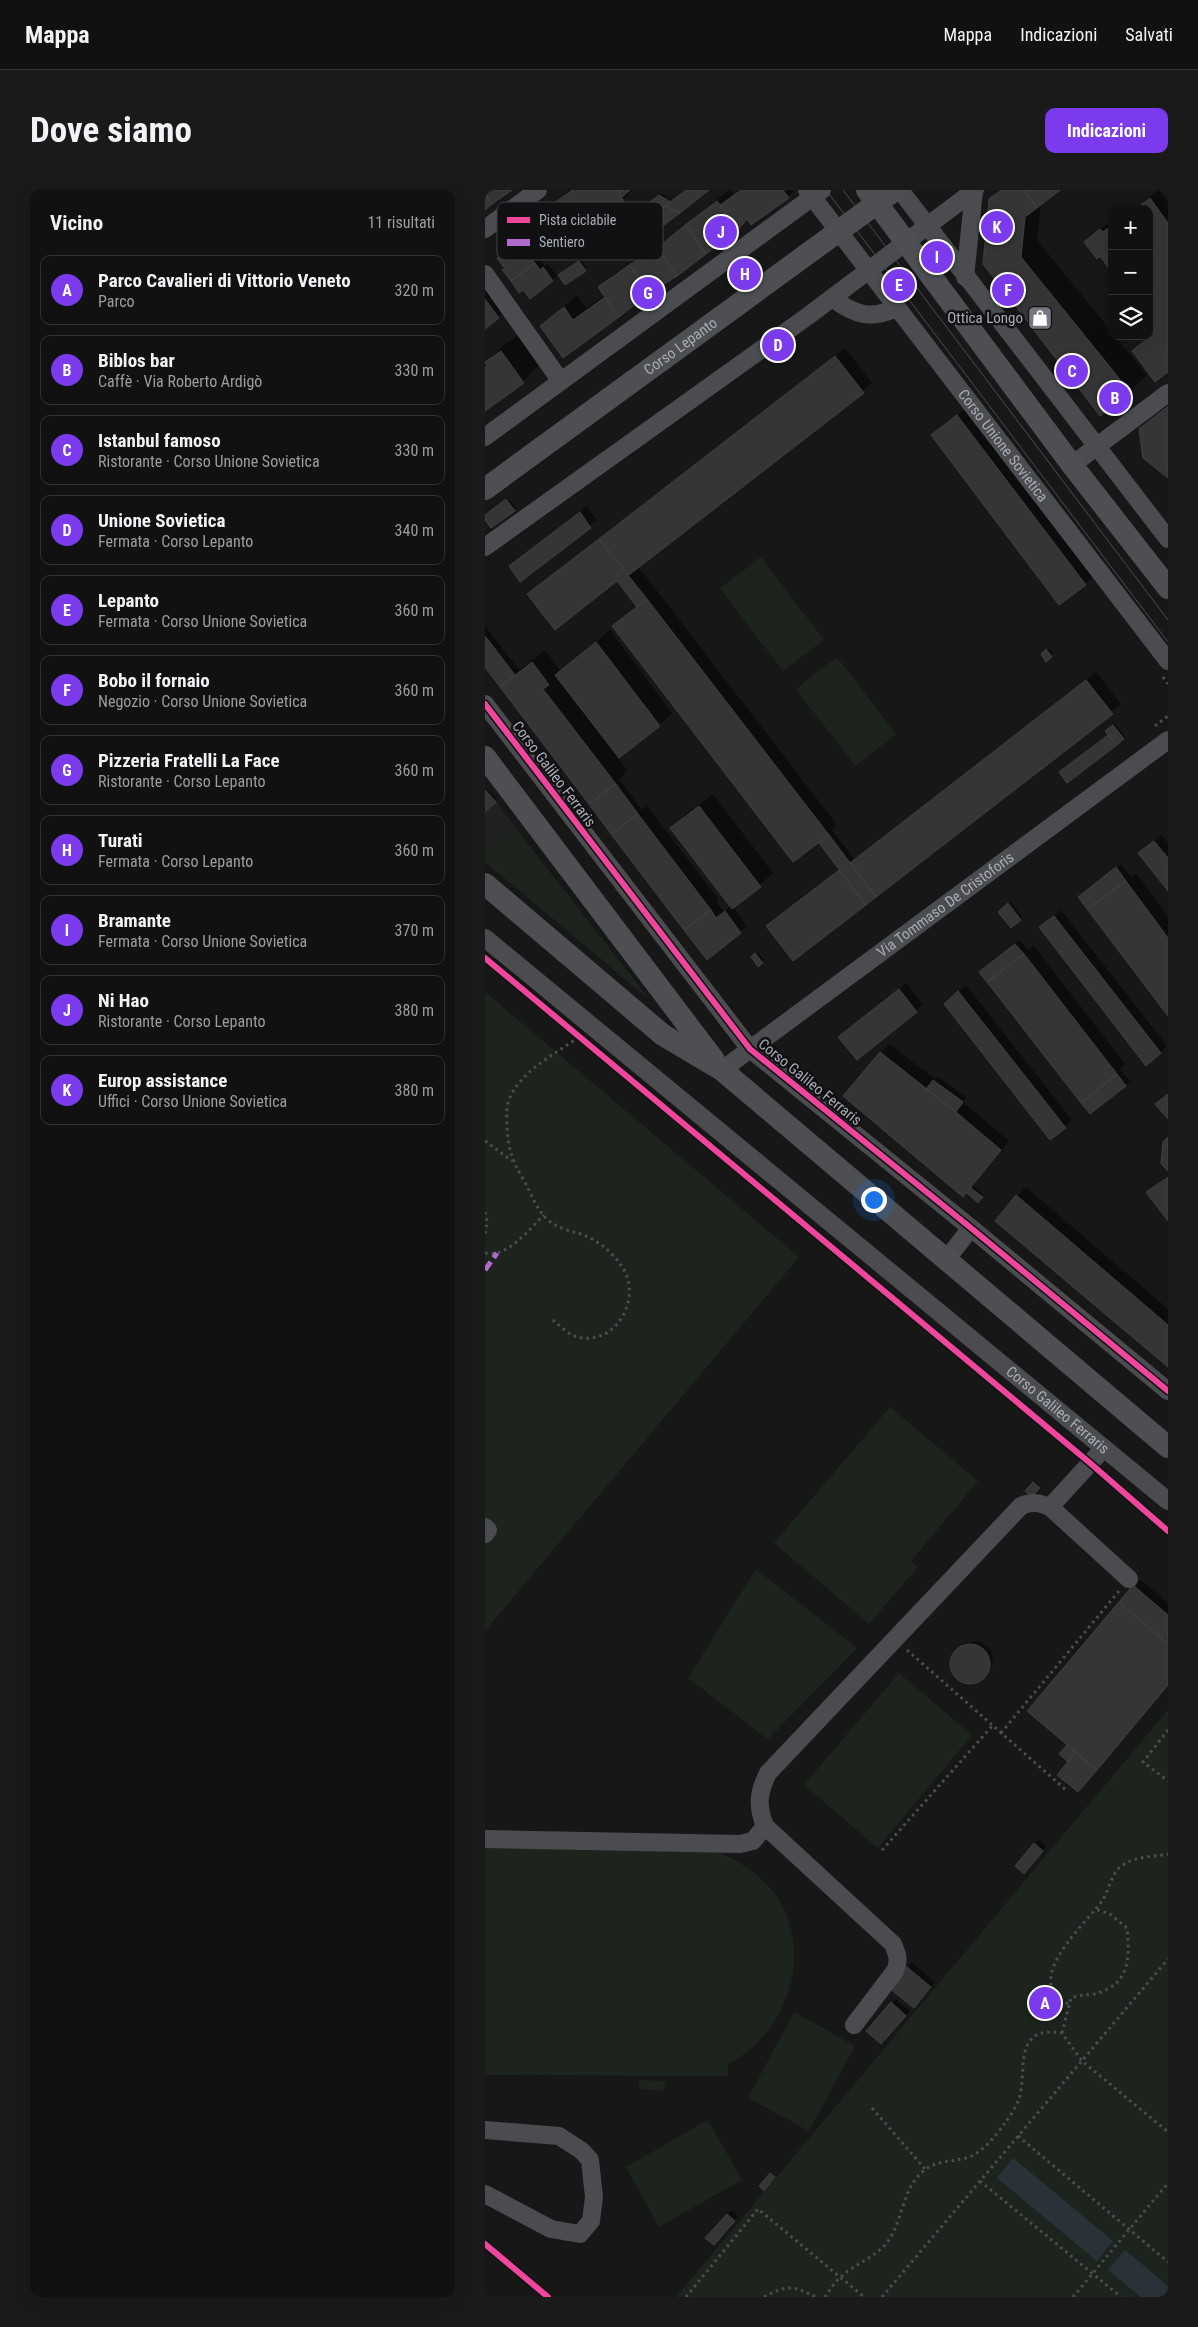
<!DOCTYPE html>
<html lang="it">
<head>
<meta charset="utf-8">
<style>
  :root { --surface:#111; --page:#1a1a1a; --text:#f1f3f6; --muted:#9c9d9f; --line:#303131; --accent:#7c3aed }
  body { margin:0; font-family:"Roboto Condensed",sans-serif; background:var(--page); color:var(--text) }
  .controls { position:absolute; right:15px; top:15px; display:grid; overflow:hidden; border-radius:10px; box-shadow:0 5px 20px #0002 }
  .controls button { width:45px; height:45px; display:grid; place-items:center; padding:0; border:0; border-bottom:1px solid var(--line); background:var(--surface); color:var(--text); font:25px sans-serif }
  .you { position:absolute; left:388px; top:1009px; width:18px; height:18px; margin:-12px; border:4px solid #fff; border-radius:50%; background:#1a73e8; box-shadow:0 0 0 8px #1a73e833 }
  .badge { display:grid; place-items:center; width:32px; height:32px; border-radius:50%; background:var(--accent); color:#fff; font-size:16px; font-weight:700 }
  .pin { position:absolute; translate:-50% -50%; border:2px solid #fff; box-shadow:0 1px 5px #0006 }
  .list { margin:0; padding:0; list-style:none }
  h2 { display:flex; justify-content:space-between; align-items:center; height:65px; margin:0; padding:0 20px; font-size:21px }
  h2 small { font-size:16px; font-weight:400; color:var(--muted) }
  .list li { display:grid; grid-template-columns:32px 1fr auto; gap:15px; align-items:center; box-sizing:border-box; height:70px; margin:0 10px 10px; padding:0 10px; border:1px solid var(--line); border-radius:10px }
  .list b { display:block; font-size:19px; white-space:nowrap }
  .list p { margin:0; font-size:16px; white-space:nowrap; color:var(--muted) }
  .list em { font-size:16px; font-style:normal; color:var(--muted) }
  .icon { flex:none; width:28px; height:28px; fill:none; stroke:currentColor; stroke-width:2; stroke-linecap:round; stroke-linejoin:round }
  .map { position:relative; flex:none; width:683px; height:2107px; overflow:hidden; border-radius:10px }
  header { display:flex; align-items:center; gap:30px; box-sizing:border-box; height:70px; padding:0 25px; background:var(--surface); border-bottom:1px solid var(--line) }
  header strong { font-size:24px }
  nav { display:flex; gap:28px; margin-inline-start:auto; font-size:18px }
  .intro { display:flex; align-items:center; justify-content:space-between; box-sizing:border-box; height:120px; padding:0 30px }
  h1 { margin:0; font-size:35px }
  .button { padding:12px 22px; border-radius:10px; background:var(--accent); color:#fff; font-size:18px; font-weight:700 }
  main { display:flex; gap:30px; padding:0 30px }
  aside { flex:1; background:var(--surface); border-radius:10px; box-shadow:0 5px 20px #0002 }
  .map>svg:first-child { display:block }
</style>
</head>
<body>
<header>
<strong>Mappa</strong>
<nav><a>Mappa</a><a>Indicazioni</a><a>Salvati</a></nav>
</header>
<div class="intro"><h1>Dove siamo</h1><a class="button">Indicazioni</a></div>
<main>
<aside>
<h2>Vicino<small>11 risultati</small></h2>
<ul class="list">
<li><span class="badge">A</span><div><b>Parco Cavalieri di Vittorio Veneto</b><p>Parco</p></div><em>320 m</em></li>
<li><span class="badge">B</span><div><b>Biblos bar</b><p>Caffè · Via Roberto Ardigò</p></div><em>330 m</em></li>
<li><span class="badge">C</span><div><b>Istanbul famoso</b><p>Ristorante · Corso Unione Sovietica</p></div><em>330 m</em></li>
<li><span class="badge">D</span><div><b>Unione Sovietica</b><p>Fermata · Corso Lepanto</p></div><em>340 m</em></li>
<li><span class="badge">E</span><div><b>Lepanto</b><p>Fermata · Corso Unione Sovietica</p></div><em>360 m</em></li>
<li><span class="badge">F</span><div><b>Bobo il fornaio</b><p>Negozio · Corso Unione Sovietica</p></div><em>360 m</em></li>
<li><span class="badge">G</span><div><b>Pizzeria Fratelli La Face</b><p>Ristorante · Corso Lepanto</p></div><em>360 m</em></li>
<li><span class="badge">H</span><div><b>Turati</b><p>Fermata · Corso Lepanto</p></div><em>360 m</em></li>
<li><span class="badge">I</span><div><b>Bramante</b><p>Fermata · Corso Unione Sovietica</p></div><em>370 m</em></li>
<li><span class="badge">J</span><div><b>Ni Hao</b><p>Ristorante · Corso Lepanto</p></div><em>380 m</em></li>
<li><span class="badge">K</span><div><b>Europ assistance</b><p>Uffici · Corso Unione Sovietica</p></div><em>380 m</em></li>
</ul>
</aside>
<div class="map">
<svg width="683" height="2107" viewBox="0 0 683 2107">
  <rect width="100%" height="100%" fill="#171717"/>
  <path fill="#212123" d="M0,595L29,636L0,662Z"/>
  <path fill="#1d241e" d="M276,367L339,450L298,481L235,398Z
    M352,467L411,544L370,576L311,499Z
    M29,636L165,810L0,672V662Z
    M0,802L314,1067L0,1441Z
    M405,1217L493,1291L426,1371L433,1377L384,1434L289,1353Z
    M271,1379L372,1458L283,1549L203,1488Z
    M414,1483L487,1545L393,1658L319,1595Z
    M683,1520V2107H191Z
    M0,1654L229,1660C252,1670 274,1683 290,1704C331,1761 302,1844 243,1874V1886L0,1885Z
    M309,1822L370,1856L324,1941L263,1908Z
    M154,1890L180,1891L179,1901L154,1899Z
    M223,1930L257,1990L174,2037L141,1977Z"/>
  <path fill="#2a3239" d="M528,1968L628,2051L612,2071L512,1988Z
    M640,2060L683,2096V2107H656L623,2080Z"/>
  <path fill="#0007" d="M84,0H147L138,10L67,16Z
    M202,0H222L170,40L156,19L177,4L189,11Z
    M244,0L249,4L255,0H309L303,7L263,28L252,39L78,167L57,136L92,105L101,118L120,105L115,98L127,85L186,46Z
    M514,0H574L556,14L552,50L627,142V146H630L662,185L645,202L615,224L505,9Z
    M674,0L683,12V181L649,161L670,142L664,19H648Z
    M625,31L627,33V81L610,44Z
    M43,46L52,58L48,61L60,76L63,74L72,86L45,107L14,68Z
    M96,70L102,78L100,80L77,83Z
    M0,93L20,121L0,137Z
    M33,145L54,175L38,192L0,219V174L18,156Z
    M360,158L387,193L153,376L352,635L347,640L370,670L611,482L636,514L308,770L282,736L355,678L334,651L129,436L153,416L132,390L44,404Z
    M683,214V286L655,239Z
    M482,217L609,385L600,394L448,245Z
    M23,309L31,318L6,337L0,326Z
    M102,316L112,330L36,390L25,376Z
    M0,436L34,480L60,460L76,481L125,440L187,523L174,536L132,567L142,581L134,589L157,620L162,616L234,710L232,713L239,722L246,716L187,638L200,625L228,604L288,683L248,717L262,736L222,768L0,475Z
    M564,458L568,464L561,470L557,464Z
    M630,534L640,547L631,554L580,578L624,544V539Z
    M0,596L12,609L0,620Z
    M676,645L683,653V699L655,663Z
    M636,674L646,687L651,683L683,727V824L594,707Z
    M526,712L537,727L526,737L514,722Z
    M576,720L682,856L661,875L556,737Z
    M535,750L543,760L549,756L640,874L635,879L645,891L605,923L500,778Z
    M273,762L279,770L274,775L267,767Z
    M421,793L438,814L372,869L355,847Z
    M481,795L587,930L565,948L467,807Z
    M404,854L450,889L453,887L481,907L478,912L524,951L487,995L499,1005L493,1011L483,1003L487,998L396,863Z
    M683,985V1029L663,1002Z
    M541,997L683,1119V1175L532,1006Z
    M551,1292L555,1296L546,1305L542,1301Z
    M655,1389L683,1413V1495L621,1569L588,1568L576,1564L584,1555L649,1396Z
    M494,1451L506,1459L508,1474L494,1491L480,1493L468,1484L466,1470L469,1463L480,1453Z
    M554,1650L561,1656L543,1678L550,1654Z
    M427,1773L450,1792L433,1812L423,1778Z
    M411,1809L425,1821L401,1848L407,1813Z
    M247,2020L253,2026L233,2049L243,2025Z"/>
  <path fill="#353536" stroke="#3f4043" d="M0,0H27L7,14L0,4Z
    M87,0H132L139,11L90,49L65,16Z
    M132,0H145L137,7Z
    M201,0H224L195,23L180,16Z
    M256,0H298L304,8L266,35L262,29L253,40L235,15Z
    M516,0H539L552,18L540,27L536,67L646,203L615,226L498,74L504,9Z
    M539,0H575L552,18Z
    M0,4L7,14L0,20Z
    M174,5L186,12L160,30L153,21Z
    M665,8L683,33V182L670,192L647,161L669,143L664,136V19H650Z
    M232,11L253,40L221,64L200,35Z
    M180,16L195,23L170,42L160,30Z
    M200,35L221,64L192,86L172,58Z
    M627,35V83L615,66L612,69L599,52L615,39L618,42Z
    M38,50L48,63L44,66L50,73L26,91L17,80L20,79L12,68Z
    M172,58L192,86L165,103L144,75Z
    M94,71L101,81L80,95L73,85Z
    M50,73L55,80L58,77L68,91L45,109L38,100L34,103L26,91Z
    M144,75L165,103L134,127L113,97Z
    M120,107L134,127L78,168L55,136L79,117L88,130Z
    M0,109L14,128L0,139Z
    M16,161L39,193L0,221V177L2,176L0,172Z
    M350,166L379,203L144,385L114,349Z
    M683,216V288L658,268L654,239Z
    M472,225L601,395L574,415L446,245Z
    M21,309L30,321L6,338L0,330V325Z
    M95,322L106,338L35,392L24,376Z
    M114,349L162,409L152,417L132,391L70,440L42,404Z
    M162,409L344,645L308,672L127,436Z
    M0,446L30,485L15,497L0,477Z
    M111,452L175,536L134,568L70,485Z
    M561,459L567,467L561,472L556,464Z
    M47,472L64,495L58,499L131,594L104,614L15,497Z
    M601,490L628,524L391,707L365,673Z
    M628,535L639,549L632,555L620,541Z
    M623,545L632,555L582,593L574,582Z
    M131,594L153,624L126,644L104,614Z
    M0,600L11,612L0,622Z
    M214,616L276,697L247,719L185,638Z
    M153,624L226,720L199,740L126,644Z
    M344,645L391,707L381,715L334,653Z
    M669,651L683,668V701L653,663Z
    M631,677L641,691L602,719L593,707Z
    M354,680L381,715L308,771L281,736Z
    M641,691L683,748V826L602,719Z
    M523,713L536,730L526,738L513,722Z
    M226,720L231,728L240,721L256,743L222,770L199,740Z
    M569,726L676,863L661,876L554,737Z
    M530,754L539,764L502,792L494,782Z
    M270,763L278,773L273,777L266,767Z
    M539,764L632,884L596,913L502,792Z
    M414,799L432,822L372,870L353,847Z
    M473,801L581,938L565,950L459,814Z
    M395,862L471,922L516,960L478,1007L358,906Z
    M632,884L641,896L605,924L596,913Z
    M448,890L478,912L471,922L441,899Z
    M683,904V929L670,914Z
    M683,947V981L676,974L678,952Z
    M683,987V1031L661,1002Z
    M486,998L498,1007L493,1013L482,1003Z
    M531,1005L683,1135V1177L510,1031Z
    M548,1292L555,1298L546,1307L540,1301Z
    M648,1395L683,1425V1454L634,1412Z
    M634,1412L683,1454V1495L612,1580L542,1521Z
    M465 1474a20 20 0 1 1 40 0a20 20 0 1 1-40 0Z
    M582,1555L591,1562L583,1572L574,1564Z
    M591,1562L612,1580L593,1602L572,1585Z
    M549,1653L558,1661L539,1684L530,1676Z
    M422,1777L446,1797L429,1818L404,1798Z
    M406,1812L421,1826L396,1854L381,1841Z
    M285,1983L290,1987L279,2001L274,1996Z
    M242,2024L250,2031L229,2055L220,2048Z"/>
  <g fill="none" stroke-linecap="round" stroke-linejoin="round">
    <path stroke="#4d4e52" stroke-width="3" stroke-dasharray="2.5 4" stroke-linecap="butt" d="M678,487L683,494
      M670,536L683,526
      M0,951L27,971
      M0,1022L2,1031L0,1044
      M0,1063C23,1068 44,1039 59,1025
      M68,1130C75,1136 84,1145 93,1147C130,1156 156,1111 139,1080C130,1064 113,1050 96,1044C85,1041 73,1038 64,1031C51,1020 47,1004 38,989C27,970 23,960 22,936C22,929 21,920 23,913C32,883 70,864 94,847
      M422,1460L581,1600
      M683,1540L658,1572L683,1591
      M516,1543L634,1401
      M397,1660L508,1535
      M583,1814C579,1812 574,1809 571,1805C549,1778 603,1731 617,1711C624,1701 626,1685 635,1677C649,1666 667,1667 683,1664
      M577,1843L586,1808C594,1805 601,1805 609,1804C645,1795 645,1769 642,1738L625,1724L610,1719
      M387,1918L440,1979
      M533,1946L683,2072
      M495,1991L636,2107
      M201,2107L273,2019L379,2107
      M279,2107C303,2094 309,2096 331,2107
      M340,2107C345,2100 350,2091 357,2086C370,2074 388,2068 400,2055C419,2033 416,1996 441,1979C454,1970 467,1972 481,1968C496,1965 512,1944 520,1933C525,1926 531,1917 534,1909C543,1882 526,1835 577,1843L597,1871L683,1942
      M397,2107L683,1769
      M588,2107L683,1993"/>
    <g stroke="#4b4c50" stroke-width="18">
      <path id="s1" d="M322,0L683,471"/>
      <path d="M415,0L683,349"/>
      <path d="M0,39L53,0"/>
      <path d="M0,84L75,190"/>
      <path d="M480,87L489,1"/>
      <path d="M347,108C370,125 385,130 412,118"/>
      <path d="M0,247L337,0"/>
      <path d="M587,275L683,203"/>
      <path d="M0,357L323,126L490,0"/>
      <path d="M0,514L265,859L486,1038L683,1201"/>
      <path id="s2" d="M0,748L683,1311"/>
      <path id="s3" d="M237,880L683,550"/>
      <path d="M461,1070L486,1038"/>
      <path d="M565,1317L619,1258"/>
      <path d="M0,1337L3,1340L0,1344"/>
      <path d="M0,1649L255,1654L268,1651L280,1636"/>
      <path d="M369,1835L410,1781C415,1770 412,1764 408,1754L280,1636C272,1616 273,1603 283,1583L536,1316C547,1311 555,1313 565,1317L644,1389"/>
      <path d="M0,1940L74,1946L97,1961L105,1970L109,2007L106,2031L95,2044L66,2039L0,2004"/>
    </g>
    <g stroke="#4d4f52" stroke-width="22">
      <path d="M382,0L587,275L683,398"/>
      <path id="s4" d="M0,299L410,0"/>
      <path d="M0,567L229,870"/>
      <path d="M0,694L178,845L237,880L683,1257"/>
    </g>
    <path stroke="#4b4c4f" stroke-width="1" d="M341,0L683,452
      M358,0L683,430"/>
    <path stroke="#b06ccc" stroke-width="5" stroke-dasharray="10 5" stroke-linecap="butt" d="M0,1080L12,1063"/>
    <defs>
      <path id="cycleway" d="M0,514L265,859L486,1038L683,1201
        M0,768L605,1273L683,1341
        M0,2054L63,2107"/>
    </defs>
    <use href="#cycleway" stroke="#111113" stroke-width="9"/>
    <use href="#cycleway" stroke="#ed469a" stroke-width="6"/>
  </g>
  <defs>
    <symbol id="shop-square" viewBox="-11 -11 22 22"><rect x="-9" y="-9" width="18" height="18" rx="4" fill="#757880" stroke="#111113"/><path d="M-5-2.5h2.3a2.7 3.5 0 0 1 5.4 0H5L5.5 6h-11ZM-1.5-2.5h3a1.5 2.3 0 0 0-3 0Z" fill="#fff"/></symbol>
  </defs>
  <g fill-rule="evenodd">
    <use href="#shop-square" x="541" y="114" width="28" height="28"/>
  </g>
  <g text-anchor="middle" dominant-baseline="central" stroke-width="5" stroke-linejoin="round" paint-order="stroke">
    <g font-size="15" fill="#a8adb8" stroke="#111113" text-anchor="end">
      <text x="538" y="128">Ottica Longo</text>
    </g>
    <g font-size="15" fill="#a8adb8" stroke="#111113">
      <text stroke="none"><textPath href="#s4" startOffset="242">Corso Lepanto</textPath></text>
      <text stroke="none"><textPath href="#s1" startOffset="322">Corso Unione Sovietica</textPath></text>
      <text transform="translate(69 584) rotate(53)">Corso Galileo Ferraris</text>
      <text stroke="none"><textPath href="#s3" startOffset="278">Via Tommaso De Cristoforis</textPath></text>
      <text transform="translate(325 892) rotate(39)">Corso Galileo Ferraris</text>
      <text stroke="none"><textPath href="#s2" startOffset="742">Corso Galileo Ferraris</textPath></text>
    </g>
  </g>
  <rect x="12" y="12" width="166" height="58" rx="8" fill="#111113" stroke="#3e4045" stroke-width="1"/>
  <rect x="22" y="27" width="23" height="6" fill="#ed469a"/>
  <rect x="22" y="49" width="23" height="7" fill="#b06ccc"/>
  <g font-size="14" fill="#a8adb8">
    <text x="54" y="35">Pista ciclabile</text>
    <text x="54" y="57">Sentiero</text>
  </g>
</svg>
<div class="controls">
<button>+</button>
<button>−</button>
<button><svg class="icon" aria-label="layers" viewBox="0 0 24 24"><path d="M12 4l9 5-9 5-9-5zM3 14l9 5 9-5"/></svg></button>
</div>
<div class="you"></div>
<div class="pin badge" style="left:560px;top:1813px">A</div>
<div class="pin badge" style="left:630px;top:208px">B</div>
<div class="pin badge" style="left:587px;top:181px">C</div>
<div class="pin badge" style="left:293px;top:155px">D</div>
<div class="pin badge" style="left:414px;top:95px">E</div>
<div class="pin badge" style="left:523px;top:100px">F</div>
<div class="pin badge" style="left:163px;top:103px">G</div>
<div class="pin badge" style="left:260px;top:84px">H</div>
<div class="pin badge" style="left:452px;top:67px">I</div>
<div class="pin badge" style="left:236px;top:42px">J</div>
<div class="pin badge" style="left:512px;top:37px">K</div>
</div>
</main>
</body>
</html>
